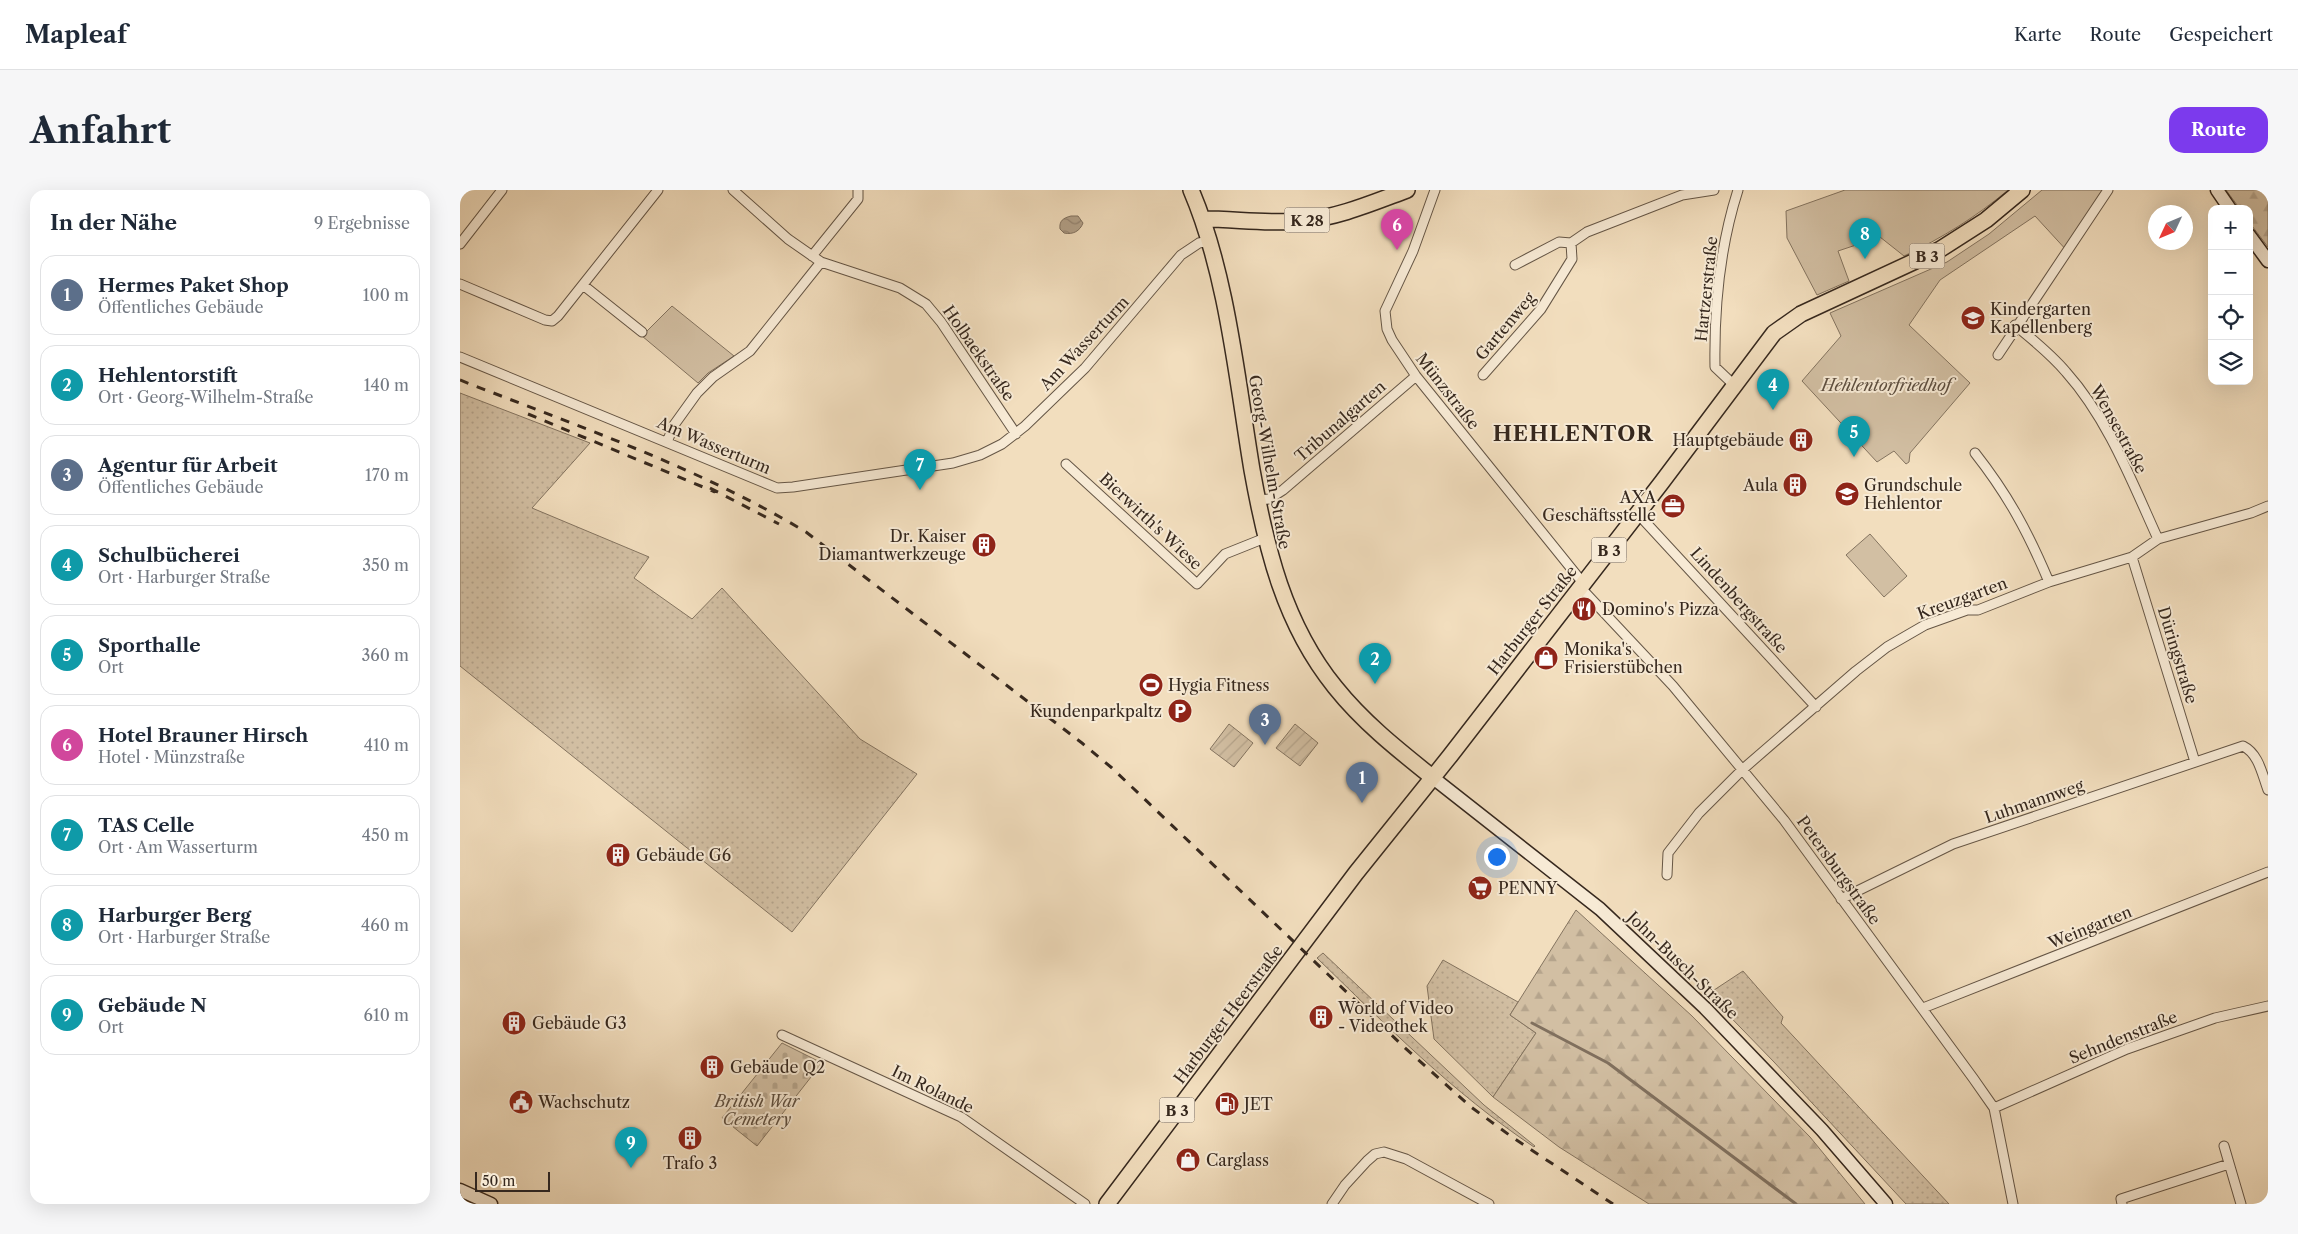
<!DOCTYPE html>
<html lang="de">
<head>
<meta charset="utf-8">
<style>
  :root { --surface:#fff; --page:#f6f6f7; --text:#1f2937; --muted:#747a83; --line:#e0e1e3; --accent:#7c3aed }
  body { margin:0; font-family:"Libre Caslon Text",serif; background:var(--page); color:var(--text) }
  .controls { position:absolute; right:15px; top:15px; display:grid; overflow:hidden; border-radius:10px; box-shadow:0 5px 20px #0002 }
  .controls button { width:45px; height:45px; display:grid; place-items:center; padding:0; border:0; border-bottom:1px solid var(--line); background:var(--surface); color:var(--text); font:25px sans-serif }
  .compass { position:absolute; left:1688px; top:15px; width:45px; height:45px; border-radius:50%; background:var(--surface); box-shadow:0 5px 20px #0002; rotate:226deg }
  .scale { position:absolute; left:15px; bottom:12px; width:75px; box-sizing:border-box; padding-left:5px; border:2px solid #36281e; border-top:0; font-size:14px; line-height:18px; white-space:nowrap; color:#36281e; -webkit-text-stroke:4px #f7ead5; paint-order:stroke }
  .you { position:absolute; left:1036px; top:666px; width:18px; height:18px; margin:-12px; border:4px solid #fff; border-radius:50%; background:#1a73e8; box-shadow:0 0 0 8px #1a73e833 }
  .badge { display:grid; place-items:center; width:32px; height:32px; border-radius:50%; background:var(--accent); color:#fff; font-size:16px; font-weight:700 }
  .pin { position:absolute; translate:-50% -41px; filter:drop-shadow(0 1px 2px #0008) }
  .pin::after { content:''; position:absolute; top:26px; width:18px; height:15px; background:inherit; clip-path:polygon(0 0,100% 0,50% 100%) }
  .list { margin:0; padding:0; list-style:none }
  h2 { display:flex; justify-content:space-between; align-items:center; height:65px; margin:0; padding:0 20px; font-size:21px }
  h2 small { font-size:16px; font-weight:400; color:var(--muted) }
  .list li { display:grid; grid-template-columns:32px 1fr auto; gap:15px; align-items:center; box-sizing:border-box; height:80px; margin:0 10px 10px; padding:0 10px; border:1px solid var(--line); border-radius:15px }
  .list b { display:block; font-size:19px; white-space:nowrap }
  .list p { margin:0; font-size:16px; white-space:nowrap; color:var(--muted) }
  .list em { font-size:16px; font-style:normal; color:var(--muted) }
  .icon { flex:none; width:28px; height:28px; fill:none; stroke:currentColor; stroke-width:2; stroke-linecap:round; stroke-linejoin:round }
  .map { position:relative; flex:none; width:1808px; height:1014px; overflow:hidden; border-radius:15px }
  header { display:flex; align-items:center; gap:30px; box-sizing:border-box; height:70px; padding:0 25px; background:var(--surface); border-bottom:1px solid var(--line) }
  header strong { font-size:24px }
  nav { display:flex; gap:28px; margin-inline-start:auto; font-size:18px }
  .intro { display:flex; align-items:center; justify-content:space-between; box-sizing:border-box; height:120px; padding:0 30px }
  h1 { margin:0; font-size:35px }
  .button { padding:12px 22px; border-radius:15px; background:var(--accent); color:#fff; font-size:18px; font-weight:700 }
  main { display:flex; gap:30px; padding:0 30px }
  aside { flex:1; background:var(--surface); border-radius:15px; box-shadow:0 5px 20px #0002 }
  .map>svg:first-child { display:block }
</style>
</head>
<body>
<header>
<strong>Mapleaf</strong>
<nav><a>Karte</a><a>Route</a><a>Gespeichert</a></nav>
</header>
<div class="intro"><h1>Anfahrt</h1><a class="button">Route</a></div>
<main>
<aside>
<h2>In der Nähe<small>9 Ergebnisse</small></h2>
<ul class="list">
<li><span class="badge" style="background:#5c6f8a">1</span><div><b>Hermes Paket Shop</b><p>Öffentliches Gebäude</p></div><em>100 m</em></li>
<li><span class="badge" style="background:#0f9aa8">2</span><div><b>Hehlentorstift</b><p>Ort · Georg-Wilhelm-Straße</p></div><em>140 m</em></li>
<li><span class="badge" style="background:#5c6f8a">3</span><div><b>Agentur für Arbeit</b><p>Öffentliches Gebäude</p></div><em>170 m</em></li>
<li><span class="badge" style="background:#0f9aa8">4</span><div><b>Schulbücherei</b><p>Ort · Harburger Straße</p></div><em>350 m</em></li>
<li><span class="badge" style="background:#0f9aa8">5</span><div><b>Sporthalle</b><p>Ort</p></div><em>360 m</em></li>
<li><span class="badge" style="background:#d1479c">6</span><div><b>Hotel Brauner Hirsch</b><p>Hotel · Münzstraße</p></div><em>410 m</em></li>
<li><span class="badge" style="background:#0f9aa8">7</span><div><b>TAS Celle</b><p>Ort · Am Wasserturm</p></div><em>450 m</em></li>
<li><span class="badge" style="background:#0f9aa8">8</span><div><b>Harburger Berg</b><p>Ort · Harburger Straße</p></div><em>460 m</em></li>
<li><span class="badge" style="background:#0f9aa8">9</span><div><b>Gebäude N</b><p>Ort</p></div><em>610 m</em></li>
</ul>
</aside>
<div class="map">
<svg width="1808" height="1014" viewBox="0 0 1808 1014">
  <defs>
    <pattern id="grass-dots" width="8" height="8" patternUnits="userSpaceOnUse" patternTransform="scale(1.25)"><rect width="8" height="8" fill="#d2bfa3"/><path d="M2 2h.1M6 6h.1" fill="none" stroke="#b5a48c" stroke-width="1.8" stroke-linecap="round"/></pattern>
    <pattern id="forest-firs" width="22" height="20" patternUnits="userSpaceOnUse" patternTransform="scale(1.25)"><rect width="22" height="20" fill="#d2bfa3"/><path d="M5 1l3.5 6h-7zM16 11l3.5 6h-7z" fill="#b5a48c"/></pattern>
    <pattern id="cemetery-stones" width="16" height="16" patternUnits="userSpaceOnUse" patternTransform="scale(1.25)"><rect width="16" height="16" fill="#d2bfa3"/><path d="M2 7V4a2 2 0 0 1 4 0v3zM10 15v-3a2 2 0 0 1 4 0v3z" fill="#b5a48c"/></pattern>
    <pattern id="garden-furrows" width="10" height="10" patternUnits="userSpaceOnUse" patternTransform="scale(1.25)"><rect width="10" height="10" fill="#d2bfa3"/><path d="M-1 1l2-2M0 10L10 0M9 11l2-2" fill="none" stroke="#b5a48c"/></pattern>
    <pattern id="water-waves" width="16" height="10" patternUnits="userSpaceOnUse" patternTransform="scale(1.25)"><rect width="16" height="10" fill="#b2a088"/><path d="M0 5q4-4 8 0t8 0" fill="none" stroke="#92826f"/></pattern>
  </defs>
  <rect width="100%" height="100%" fill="#f2debe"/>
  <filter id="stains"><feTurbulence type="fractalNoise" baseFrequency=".004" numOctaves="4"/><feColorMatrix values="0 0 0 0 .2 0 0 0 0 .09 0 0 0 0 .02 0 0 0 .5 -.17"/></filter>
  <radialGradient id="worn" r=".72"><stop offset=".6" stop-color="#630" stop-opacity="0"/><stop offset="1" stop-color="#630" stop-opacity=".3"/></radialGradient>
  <path fill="url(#grass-dots)" stroke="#847460" d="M0,203L130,253L72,318L189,367L174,388L232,429L262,398L400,549L457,584L332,742L0,476Z
    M863,763L1024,915L1075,956L1074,957C993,903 926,835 857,768Z
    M983,770L1058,812L1050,825L1076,843L1033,907L974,849L967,796Z
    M1283,781L1323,827L1321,833L1489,1014H1446L1314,872L1248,804Z"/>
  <path fill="url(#forest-firs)" stroke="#847460" d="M1766,0H1806L1808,2V57L1789,32V19H1780Z
    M1116,720L1232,826L1350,947L1405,1014H1189L1099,957L1033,907L1076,843L1050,825Z"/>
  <path fill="url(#cemetery-stones)" stroke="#847460" d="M322,853L362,873L297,956L262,928Z"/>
  <path fill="#d2bfa3" stroke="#847460" d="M1385,0H1548C1516,27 1482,48 1444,66L1420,47L1378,61L1389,91L1357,105L1327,48L1326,21Z
    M1582,0H1652L1609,63L1575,26L1480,90L1449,135L1510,193L1450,263L1449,272L1446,274L1434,261L1417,272L1342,191L1381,146L1370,123L1487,72L1529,44Z
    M212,116L274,166L248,183L238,193L182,146Z
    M1410,344L1447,386L1424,407L1386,365Z"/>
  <path fill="url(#garden-furrows)" stroke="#847460" d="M769,534L793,553L774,577L750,559Z
    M835,534L858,553L840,576L816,558Z"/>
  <path fill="url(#water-waves)" stroke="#80705e" d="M611,26H618L623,33C620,41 613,45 604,43L600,39C599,31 603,28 611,26Z"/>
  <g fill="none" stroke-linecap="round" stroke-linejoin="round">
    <path stroke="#80705e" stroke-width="3" d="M1072,833L1148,873L1336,1014"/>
    <defs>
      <path id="street" d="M273,0L328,49L361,72L440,98L466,114L481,132L556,244
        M975,0L953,61L925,121L927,139L932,150L956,186L1123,393
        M0,54L42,0
        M352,66L398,9V0
        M1055,75L1099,52L1111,53L1127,42L1222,5L1254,0
        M0,94L85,130L92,131L98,126L198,0
        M123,95L182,142
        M1555,135C1573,150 1591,164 1606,182C1648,229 1672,292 1698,349
        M1538,165L1648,0
        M0,167L317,298L333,297L493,273L520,265L542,254L565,236L625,178L721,65L739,53L749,51
        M1023,185L1081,119L1112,69L1111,53
        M1274,195L1255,177C1254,118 1260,56 1278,0
        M207,252L214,235L237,203L253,187L290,161L361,72
        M1515,263C1548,305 1568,342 1589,392
        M606,274L737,394L765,364L805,348
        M798,310L809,309L823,300L956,186
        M1178,324L1356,517
        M1672,367L1735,572
        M1120,397L1213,496L1324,630L1513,888L1534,918L1553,1014
        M1207,685L1208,663L1239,623L1283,579L1396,481L1427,457L1465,435L1507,420H1518L1589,392L1672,367L1698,349L1791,323L1808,316
        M1381,709L1493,654L1783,556C1799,564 1802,584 1808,600
        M1463,818L1808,682
        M322,845L501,927L625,1014
        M1534,918L1667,859L1755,828L1808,816
        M1764,956L1781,1014
        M872,1014L885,995L907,971L915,964L924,962L946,969L1029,1014
        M1662,1014L1661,1009L1769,974"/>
      <path id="secondary" d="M1757,0L1770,19
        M1789,45L1808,71
        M972,587L1140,719L1245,818L1362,940L1426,1014
        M0,1000L31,1014"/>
      <path id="primary" d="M731,0C767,84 777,190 792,280C806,358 824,434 875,497C903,532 937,559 972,587
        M743,29C775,29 808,34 840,31C877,28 912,13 947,0
        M647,1014L896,683L990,566L1202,292L1314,143L1341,124L1479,60L1526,30L1562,0"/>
    </defs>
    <use href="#street" stroke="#655646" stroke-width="11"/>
    <use href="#secondary" stroke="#36281e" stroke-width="15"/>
    <use href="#primary" stroke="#36281e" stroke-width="18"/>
    <use href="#street" stroke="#f7ead5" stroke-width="9"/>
    <use href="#secondary" stroke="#f7ead5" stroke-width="12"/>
    <use href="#primary" stroke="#f2debe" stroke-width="15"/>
    <path stroke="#36281e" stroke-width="3" stroke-dasharray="9 9" stroke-linecap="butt" d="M0,190C117,236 238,277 346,342L622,553L652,578L944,857L1011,917L1052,947L1153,1014
      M68,224L255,302
      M250,298L319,334"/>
  </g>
  <defs>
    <symbol id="school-disc" viewBox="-11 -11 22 22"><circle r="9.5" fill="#8f2418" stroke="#f7ead5"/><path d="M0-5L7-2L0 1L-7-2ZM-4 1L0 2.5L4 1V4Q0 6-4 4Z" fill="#fff"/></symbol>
    <symbol id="building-disc" viewBox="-11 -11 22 22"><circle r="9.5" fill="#8f2418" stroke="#f7ead5"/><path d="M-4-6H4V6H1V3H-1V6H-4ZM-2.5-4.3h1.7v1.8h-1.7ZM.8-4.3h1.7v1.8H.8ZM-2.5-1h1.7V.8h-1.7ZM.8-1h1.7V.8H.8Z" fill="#fff"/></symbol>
    <symbol id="office-disc" viewBox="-11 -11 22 22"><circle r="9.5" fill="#8f2418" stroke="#f7ead5"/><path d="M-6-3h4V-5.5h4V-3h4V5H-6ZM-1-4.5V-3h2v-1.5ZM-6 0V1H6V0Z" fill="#fff"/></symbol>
    <symbol id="restaurant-disc" viewBox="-11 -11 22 22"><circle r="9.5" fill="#8f2418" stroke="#f7ead5"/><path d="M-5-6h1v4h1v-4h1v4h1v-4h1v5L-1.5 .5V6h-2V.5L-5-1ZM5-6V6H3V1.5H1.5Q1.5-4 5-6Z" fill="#fff"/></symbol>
    <symbol id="shop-disc" viewBox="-11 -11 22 22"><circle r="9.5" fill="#8f2418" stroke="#f7ead5"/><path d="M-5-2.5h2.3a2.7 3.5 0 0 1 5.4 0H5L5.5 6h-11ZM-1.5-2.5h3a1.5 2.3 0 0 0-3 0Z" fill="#fff"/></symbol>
    <symbol id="stadium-disc" viewBox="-11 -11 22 22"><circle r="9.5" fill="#8f2418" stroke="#f7ead5"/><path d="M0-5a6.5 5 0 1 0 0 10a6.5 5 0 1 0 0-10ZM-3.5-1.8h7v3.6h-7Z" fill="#fff"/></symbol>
    <symbol id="parking-disc" viewBox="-11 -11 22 22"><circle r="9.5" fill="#8f2418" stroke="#f7ead5"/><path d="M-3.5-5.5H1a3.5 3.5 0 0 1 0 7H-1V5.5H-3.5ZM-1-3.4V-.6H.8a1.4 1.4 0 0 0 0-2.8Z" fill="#fff"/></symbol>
    <symbol id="supermarket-disc" viewBox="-11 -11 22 22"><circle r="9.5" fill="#8f2418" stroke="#f7ead5"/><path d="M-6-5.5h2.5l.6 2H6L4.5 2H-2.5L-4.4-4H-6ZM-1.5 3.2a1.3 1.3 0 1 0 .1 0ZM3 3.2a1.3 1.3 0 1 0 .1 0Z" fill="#fff"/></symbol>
    <symbol id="civic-disc" viewBox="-11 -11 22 22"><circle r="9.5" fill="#8f2418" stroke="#f7ead5"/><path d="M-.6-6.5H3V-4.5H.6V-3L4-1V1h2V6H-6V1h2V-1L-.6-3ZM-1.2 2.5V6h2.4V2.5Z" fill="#fff"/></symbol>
    <symbol id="fuel-disc" viewBox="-11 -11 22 22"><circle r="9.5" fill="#8f2418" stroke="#f7ead5"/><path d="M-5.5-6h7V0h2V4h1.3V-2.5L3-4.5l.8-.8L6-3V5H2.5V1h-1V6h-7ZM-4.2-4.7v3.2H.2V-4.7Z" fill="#fff"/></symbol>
  </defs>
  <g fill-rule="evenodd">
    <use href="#school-disc" x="1499" y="114" width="28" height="28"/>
    <use href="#building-disc" x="1327" y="236" width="28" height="28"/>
    <use href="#building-disc" x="1321" y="281" width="28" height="28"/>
    <use href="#school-disc" x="1373" y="290" width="28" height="28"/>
    <use href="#office-disc" x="1199" y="302" width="28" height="28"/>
    <use href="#building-disc" x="510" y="341" width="28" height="28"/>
    <use href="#restaurant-disc" x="1110" y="405" width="28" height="28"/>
    <use href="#shop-disc" x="1072" y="454" width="28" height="28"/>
    <use href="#stadium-disc" x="677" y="481" width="28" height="28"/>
    <use href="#parking-disc" x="706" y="507" width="28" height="28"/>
    <use href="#building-disc" x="144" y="651" width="28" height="28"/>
    <use href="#supermarket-disc" x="1006" y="684" width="28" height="28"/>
    <use href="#building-disc" x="847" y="813" width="28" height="28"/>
    <use href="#building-disc" x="40" y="819" width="28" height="28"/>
    <use href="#building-disc" x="238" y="863" width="28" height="28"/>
    <use href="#civic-disc" x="47" y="898" width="28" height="28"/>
    <use href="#fuel-disc" x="753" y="900" width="28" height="28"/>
    <use href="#building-disc" x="216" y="934" width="28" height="28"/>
    <use href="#shop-disc" x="714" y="956" width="28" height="28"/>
  </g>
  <g text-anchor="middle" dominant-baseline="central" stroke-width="4" stroke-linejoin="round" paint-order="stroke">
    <g fill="#f7ead5" stroke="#706255" stroke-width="1">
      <rect x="824.5" y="17.5" width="45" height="25" rx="4"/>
      <rect x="1449.5" y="53.5" width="35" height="25" rx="4"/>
      <rect x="1131.5" y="347.5" width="35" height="25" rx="4"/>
      <rect x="699.5" y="907.5" width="35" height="25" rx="4"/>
    </g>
    <g font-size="15" font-weight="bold" fill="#36281e">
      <text x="847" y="30">K 28</text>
      <text x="1467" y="66">B 3</text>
      <text x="1149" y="360">B 3</text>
      <text x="717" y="920">B 3</text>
    </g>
    <g font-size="16" fill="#36281e" stroke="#f7ead5">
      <text transform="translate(1246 99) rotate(-84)">Hartzerstraße</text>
      <text transform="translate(1045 136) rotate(-50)">Gartenweg</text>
      <text transform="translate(624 153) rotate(-47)">Am Wasserturm</text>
      <text transform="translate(519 163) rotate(55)">Holbaekstraße</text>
      <text transform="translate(988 201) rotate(52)">Münzstraße</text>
      <text transform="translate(880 231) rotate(-41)">Tribunalgarten</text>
      <text transform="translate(1659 239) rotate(61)">Wensestraße</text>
      <text transform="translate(254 255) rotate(23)">Am Wasserturm</text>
      <text transform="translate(810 272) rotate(80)">Georg-Wilhelm-Straße</text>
      <text transform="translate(691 331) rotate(43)">Bierwirth's Wiese</text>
      <text transform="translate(1502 408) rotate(-20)">Kreuzgarten</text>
      <text transform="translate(1279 410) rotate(48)">Lindenbergstraße</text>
      <text transform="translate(1072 430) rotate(-52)">Harburger Straße</text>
      <text transform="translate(1718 465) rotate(73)">Düringstraße</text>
      <text transform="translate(1574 611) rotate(-19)">Luhmannweg</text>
      <text transform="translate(1379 680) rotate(54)">Petersburgstraße</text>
      <text transform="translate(1630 737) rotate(-22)">Weingarten</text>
      <text transform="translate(1223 775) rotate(44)">John-Busch-Straße</text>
      <text transform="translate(768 824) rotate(-53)">Harburger Heerstraße</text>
      <text transform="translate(1663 847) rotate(-22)">Sehndenstraße</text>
      <text transform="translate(473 899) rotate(26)">Im Rolande</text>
    </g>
    <g font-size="16" fill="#36281e" stroke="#f7ead5" text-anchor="start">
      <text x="1530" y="119">Kindergarten<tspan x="1530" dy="18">Kapellenberg</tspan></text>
      <text x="1324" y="250" text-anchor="end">Hauptgebäude</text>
      <text x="1318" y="295" text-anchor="end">Aula</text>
      <text x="1404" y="295">Grundschule<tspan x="1404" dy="18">Hehlentor</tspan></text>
      <text x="1196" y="307" text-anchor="end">AXA<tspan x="1196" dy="18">Geschäftsstelle</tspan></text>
      <text x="506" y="346" text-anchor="end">Dr. Kaiser<tspan x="506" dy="18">Diamantwerkzeuge</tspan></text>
      <text x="1142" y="419">Domino's Pizza</text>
      <text x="1104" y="459">Monika's<tspan x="1104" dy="18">Frisierstübchen</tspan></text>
      <text x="708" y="495">Hygia Fitness</text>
      <text x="702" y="521" text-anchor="end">Kundenparkpaltz</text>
      <text x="176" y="665">Gebäude G6</text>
      <text x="1038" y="698">PENNY</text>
      <text x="878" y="818">World of Video<tspan x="878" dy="18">- Videothek</tspan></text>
      <text x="72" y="833">Gebäude G3</text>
      <text x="270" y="877">Gebäude Q2</text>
      <text x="78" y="912">Wachschutz</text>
      <text x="784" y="914">JET</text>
      <text x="746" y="970">Carglass</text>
      <text x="230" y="973" text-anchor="middle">Trafo 3</text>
    </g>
    <g font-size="16" font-style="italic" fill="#5d4e3f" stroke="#f7ead5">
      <text x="1426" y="195">Hehlentorfriedhof</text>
      <text x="297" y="911">British War<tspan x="297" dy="18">Cemetery</tspan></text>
    </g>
    <g font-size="21" font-weight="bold" letter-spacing="1" fill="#36281e" stroke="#f7ead5">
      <text x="1113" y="243">HEHLENTOR</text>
    </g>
  </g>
  <rect width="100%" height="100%" filter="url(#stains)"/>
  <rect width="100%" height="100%" fill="url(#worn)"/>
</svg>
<div class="controls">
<button>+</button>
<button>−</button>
<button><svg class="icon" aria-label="locate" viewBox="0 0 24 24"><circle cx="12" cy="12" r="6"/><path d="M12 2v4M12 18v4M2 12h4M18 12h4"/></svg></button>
<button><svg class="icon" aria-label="layers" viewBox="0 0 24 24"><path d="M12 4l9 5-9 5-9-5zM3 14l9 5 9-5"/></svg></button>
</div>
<svg class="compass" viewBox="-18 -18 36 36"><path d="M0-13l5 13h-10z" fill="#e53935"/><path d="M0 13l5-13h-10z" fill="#747a83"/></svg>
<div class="scale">50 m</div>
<div class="you"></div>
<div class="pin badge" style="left:902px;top:613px;background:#5c6f8a">1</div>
<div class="pin badge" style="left:915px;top:494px;background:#0f9aa8">2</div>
<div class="pin badge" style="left:805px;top:555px;background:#5c6f8a">3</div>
<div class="pin badge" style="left:1313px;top:220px;background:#0f9aa8">4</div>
<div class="pin badge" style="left:1394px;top:267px;background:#0f9aa8">5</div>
<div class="pin badge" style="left:937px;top:60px;background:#d1479c">6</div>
<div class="pin badge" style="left:460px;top:300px;background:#0f9aa8">7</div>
<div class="pin badge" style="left:1405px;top:69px;background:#0f9aa8">8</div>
<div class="pin badge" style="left:171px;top:978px;background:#0f9aa8">9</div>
</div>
</main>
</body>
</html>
